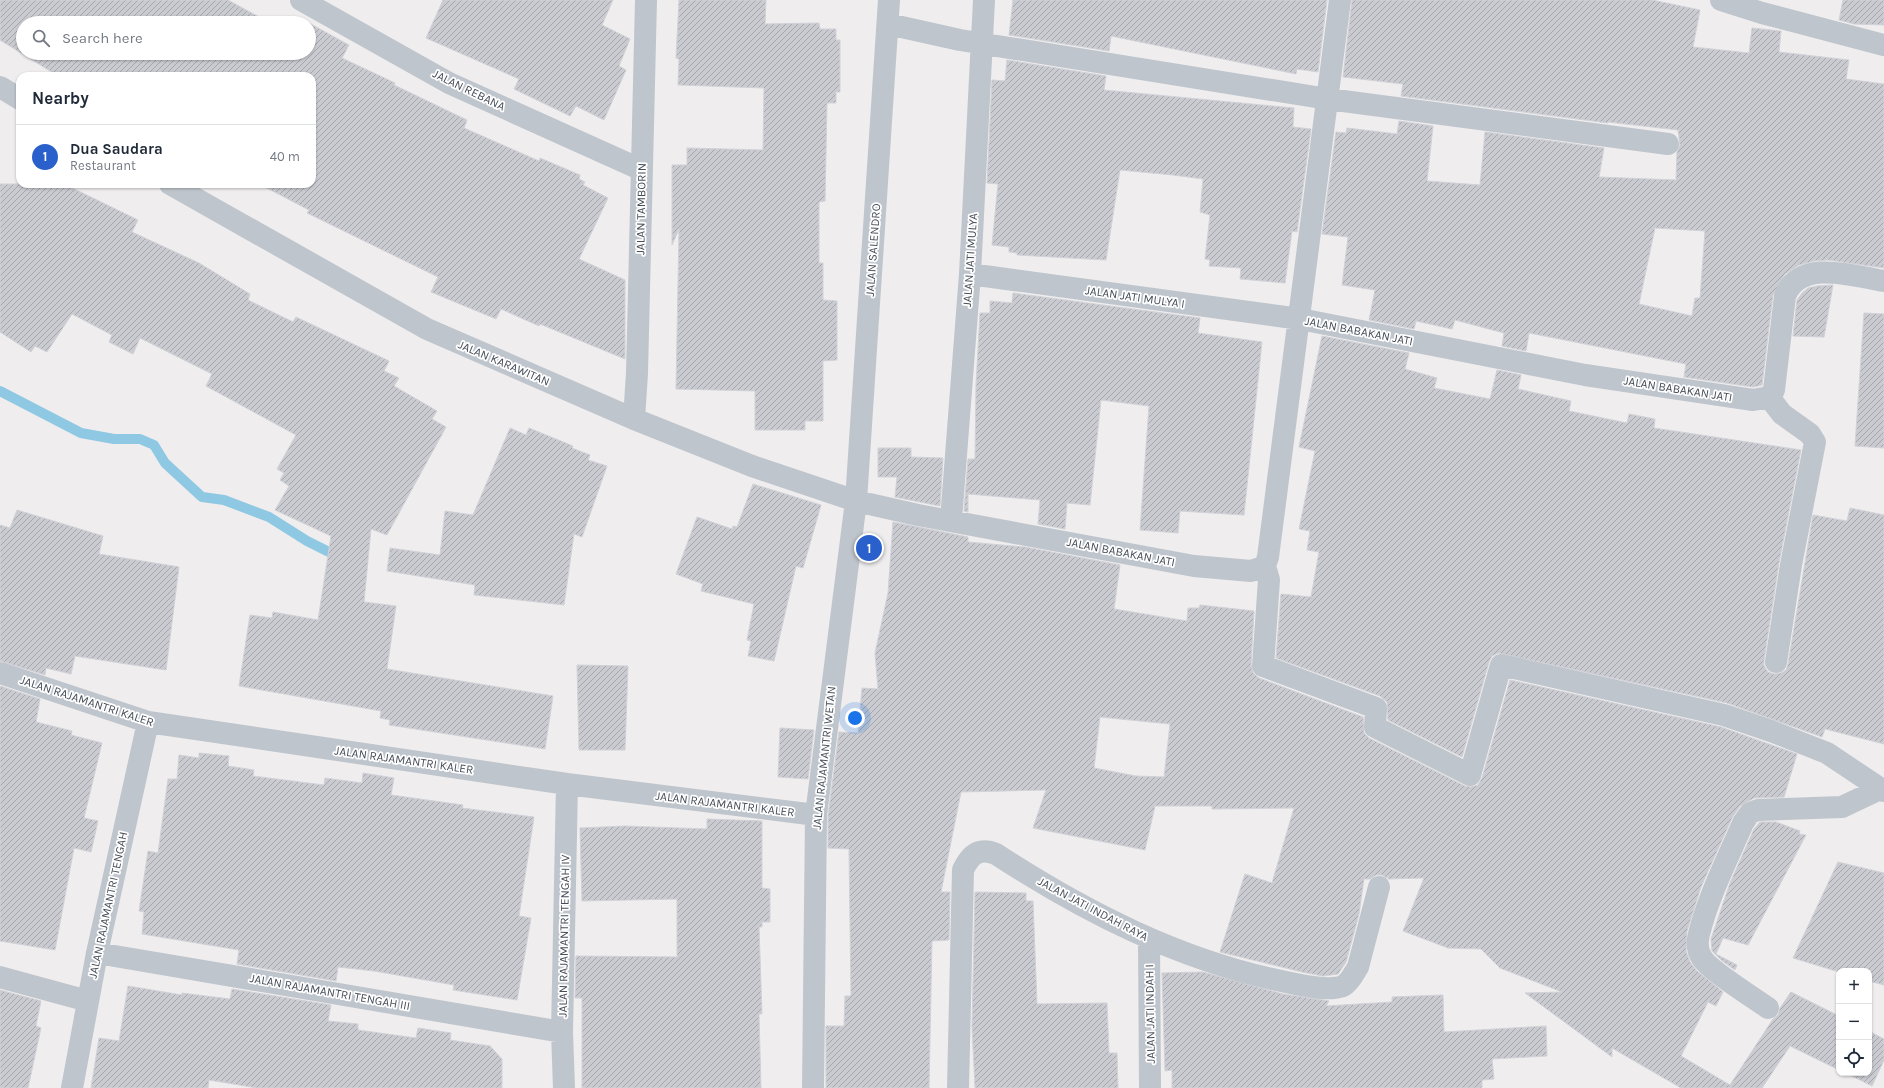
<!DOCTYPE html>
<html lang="en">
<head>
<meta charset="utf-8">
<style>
  :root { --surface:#fff; --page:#f6f6f7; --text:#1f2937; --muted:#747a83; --line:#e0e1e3; --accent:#2a60cb }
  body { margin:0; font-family:Karla,sans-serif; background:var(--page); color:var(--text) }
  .controls { position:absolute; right:12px; bottom:12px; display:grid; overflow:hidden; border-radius:8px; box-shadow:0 1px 3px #0004 }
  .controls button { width:36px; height:36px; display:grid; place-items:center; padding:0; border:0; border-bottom:1px solid var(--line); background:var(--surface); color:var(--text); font:20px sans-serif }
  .you { position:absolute; left:855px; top:718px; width:14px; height:14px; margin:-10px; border:3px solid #fff; border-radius:50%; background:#1a73e8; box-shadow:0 0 0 6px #1a73e833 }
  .badge { display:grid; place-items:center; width:26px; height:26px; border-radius:50%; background:var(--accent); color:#fff; font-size:13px; font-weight:700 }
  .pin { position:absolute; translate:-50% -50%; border:2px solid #fff; box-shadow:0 1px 4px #0006 }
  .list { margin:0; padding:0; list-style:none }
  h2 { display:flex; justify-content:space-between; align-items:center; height:52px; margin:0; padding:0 16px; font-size:17px }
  h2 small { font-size:13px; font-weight:400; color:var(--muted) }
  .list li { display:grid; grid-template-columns:26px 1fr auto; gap:12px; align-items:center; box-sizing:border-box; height:64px; padding:0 16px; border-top:1px solid var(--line) }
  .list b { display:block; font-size:15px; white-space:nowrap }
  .list p { margin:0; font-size:13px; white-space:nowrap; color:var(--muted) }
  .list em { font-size:13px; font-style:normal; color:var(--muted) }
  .icon { flex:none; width:22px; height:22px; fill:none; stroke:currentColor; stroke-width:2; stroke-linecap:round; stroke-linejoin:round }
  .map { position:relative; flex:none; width:1884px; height:1088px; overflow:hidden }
  .search { position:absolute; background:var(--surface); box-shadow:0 1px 3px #0004; left:16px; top:16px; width:300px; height:44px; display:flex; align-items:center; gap:10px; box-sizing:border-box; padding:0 14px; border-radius:22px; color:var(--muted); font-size:15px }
  .panel { position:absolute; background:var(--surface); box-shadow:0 1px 3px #0004; left:16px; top:72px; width:300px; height:116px; border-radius:12px }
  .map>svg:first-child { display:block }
</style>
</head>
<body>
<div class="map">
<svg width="1884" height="1088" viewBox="0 0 1884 1088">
  <defs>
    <pattern id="building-hatch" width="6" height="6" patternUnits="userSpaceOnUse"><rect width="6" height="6" fill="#cacbd1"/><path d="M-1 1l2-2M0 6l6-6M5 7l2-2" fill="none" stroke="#a6a7ac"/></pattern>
  </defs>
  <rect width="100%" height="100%" fill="#efeded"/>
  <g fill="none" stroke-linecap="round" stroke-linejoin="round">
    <path stroke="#8fc8e2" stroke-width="10" d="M0,391L81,433L114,439H140L154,445L165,463L202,497L224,500L269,517L307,541L331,553"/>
  </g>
  <path fill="url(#building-hatch)" stroke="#d1d2d8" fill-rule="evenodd" d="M0,0H228L270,23H23V53H309V23L349,45L342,58L395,83L394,85L467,120L464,128L539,161L540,158L580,175L579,179L585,182L583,185L608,198L579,259L625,280V359L540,324L539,326L501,309L496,319L431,292L438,277L307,213L309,210L259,184H312V76H58L0,40Z
    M443,0H613L602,25L630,39L619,66L626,70L604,120L576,106L570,116L514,89L519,79L426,38Z
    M679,0H766L765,24L819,23L820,29H836V40H840V92H836V103H827L825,201L819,202V263H823V300L837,301V360L823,361V421H805V430H755V391L676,389L679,229L672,245V165H687V148L763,150L764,88L678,85L679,59L676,58Z
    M1013,0H1327L1318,72L1297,69L1296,74L1111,36L1109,51L1009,35Z
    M1352,0H1652L1700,10L1693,47L1749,53L1752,28L1781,31L1779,52L1849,60L1846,79L1884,84V268L1828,260L1814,261L1799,265L1785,274L1773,295L1762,385L1753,387L1684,377L1686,364L1529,333L1526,351L1502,346L1504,333L1455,320L1452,329L1416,321L1414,329L1369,320L1375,290L1342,285L1348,237L1322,234L1336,132L1346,133L1347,128L1397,134L1399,121L1433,126L1427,181L1480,185L1485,132L1604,148L1599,177L1676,180L1677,152L1680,145L1678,130L1608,122V123L1401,96L1403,84L1343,77ZM1655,228L1705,231L1700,298H1695L1692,316L1639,304Z
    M1843,0H1884V25L1854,24L1839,20Z
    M1007,60L1106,76L1104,90L1294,108L1293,127L1311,129L1297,232L1292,231L1285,283L1240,279L1241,268L1209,266L1210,260L1205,259L1210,215L1200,212L1203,179L1173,175L1120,170L1106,260L1017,255V253L1009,252V247L992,245L998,184L987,183L992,80L1005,81Z
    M0,184H64L138,220L132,232L199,263L250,294L248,300L293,322L296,317L389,361L384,371L399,378L394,386L437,411L432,419L446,427L387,535L371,529L364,602L396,606L387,669L553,696L545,749L389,725L390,720L380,718L381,711L239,686L250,615L272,618L273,612L318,620L331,536L275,510L289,486L280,480L284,473L277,469L296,435L206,386L212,374L140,338L133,354L109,342L112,335L72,314L47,352L35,346L31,352L0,332Z
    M1833,285L1824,337L1793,336L1797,300L1802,293L1808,288L1817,286Z
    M1013,293L1200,318L1198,333L1262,342L1244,515L1180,511L1178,533L1140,530L1149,406L1101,400L1090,505L1067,503L1065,529L1038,524L1040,500L968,494V512L964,511L968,459H975L976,385L980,313H990V301L1012,303Z
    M1864,313L1884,314V448L1855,446Z
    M1322,336L1409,353L1405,369L1437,378L1434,388L1490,399L1497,370L1521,375L1518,389L1571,401L1569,411L1627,423L1629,414L1655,419L1654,428L1801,450L1779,563L1764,660V666L1768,672L1774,674L1781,673L1786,670L1788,664L1813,515L1847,521L1850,508L1884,515V744L1825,729L1822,737L1727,703L1498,653L1492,656L1489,662L1462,757L1388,720L1387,702L1380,696L1276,658L1281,594L1311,597L1319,552L1307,550L1310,531L1299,529L1315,451L1299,447Z
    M510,428L526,435L529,428L573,446L572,448L590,455L588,460L607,466L582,537L574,534L564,605L474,595L475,585L387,571L390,548L440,555L445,511L473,515Z
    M878,448H911V457L943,458L940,506L895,497L897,477H878Z
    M753,484L821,505L803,568L796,566L774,661L748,656L751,641L747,640L754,604L701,591L703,584L676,574L697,517L732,529L733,526L737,527Z
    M17,510L103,536L99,554L179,567L166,670L75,656L71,674L46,668L45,675L0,661V525L10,528Z
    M893,522L968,537V542L1025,547L1120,565L1114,609L1187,621L1188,608H1199L1200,605L1254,611L1251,665L1253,673L1259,678L1363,717L1364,733L1369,738L1465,786L1471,787L1478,785L1482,778L1510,680L1721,727L1797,754L1784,797L1754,798L1740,806L1732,818L1701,887L1687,931L1686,951L1690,962L1697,971L1723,992L1716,1006L1708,1002L1681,1056L1730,1085L1773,1019L1778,1015L1780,1008L1791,992L1839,1016V1070L1790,1046L1762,1088H1681L1612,1048V1057L1525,993L1562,992L1500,968L1481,949L1448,948L1403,931L1424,878L1388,879V875L1387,878L1382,875H1376L1370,879H1364L1359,914L1346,962L1338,974L1323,976L1302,972L1220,952L1245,874L1272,883L1294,808L1212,809V806H1155L1145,850L1033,828L1046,790L961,792L941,892H950L949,940L932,941L929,1088H826V1026H844L845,996H851L849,849L828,848V816L839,732L858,733L862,688L878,689L875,653L888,593ZM1100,717L1170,724L1164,777L1136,776L1094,768Z
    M577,665L628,666L625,750H579Z
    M0,686L40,699L36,722L72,731L71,735L102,743L84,818L98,821L91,852L74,848L55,950L0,941Z
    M780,728L814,730L808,779L778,777Z
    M199,753L229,756L228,766L254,770L253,776L324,785L325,778L362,783L363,773L394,778L391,795L463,805L462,808L534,817L519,916L531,918L517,1000L453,990L454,985L374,971L338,967L336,981L237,964L239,950L142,934L144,912L139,911L148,851L158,853L168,779H177L179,755L199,758Z
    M707,819L762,821V888L770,889V922H762V927H759L762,1014H759L761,1088H582V998H575L576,956L677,957V899L582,901L580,828L625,826L707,829Z
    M1760,822H1776L1800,831L1799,834L1806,835L1748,945L1723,938L1716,954L1737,965L1735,970L1721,960L1712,951L1711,939L1730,883L1754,829Z
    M1838,862L1884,873V985L1869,981V971L1839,972L1793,958Z
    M975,892L1026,893V901H1033L1037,1004L1107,1003L1109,1053H1117L1118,1088H975L972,1027Z
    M1203,972L1283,994L1329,1001L1326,1006L1392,1002V997L1443,995L1444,1032L1546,1026L1547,1056L1492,1059L1494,1079L1482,1080V1088H1172V1070L1165,1071L1162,973Z
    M128,986L182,995V993L230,999L232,989L331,1005L328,1021L358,1024V1030L416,1038L418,1028L451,1033L450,1040L490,1046L502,1059V1088H257L209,1080L208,1088H91L99,1038L119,1041Z
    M0,990L41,1001L36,1026L41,1028L28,1088H0Z
    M1869,1031L1884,1039V1060L1872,1086L1846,1073H1869Z"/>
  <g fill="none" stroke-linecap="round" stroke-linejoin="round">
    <path stroke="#bfc5cd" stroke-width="22" d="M301,0L449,83L642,170
      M1721,0L1762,13L1884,45
      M888,24L960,40L1328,99L1668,144
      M0,87L20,99
      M170,184L427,329L634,419L752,466L856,501L918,515L1194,566L1251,571L1265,566L1268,557L1340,0
      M970,274L1300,319L1585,375L1753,400L1769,397L1774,390L1785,296C1800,258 1854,276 1884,281
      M1769,397L1782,414L1810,434L1815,442L1791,565L1776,662
      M634,419L637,373L646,0
      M951,520L970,274L984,0
      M1265,566L1269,580L1263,666L1376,708L1375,727L1470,775L1501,665L1724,715L1771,731L1827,753L1884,791
      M0,673L148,722L567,784L816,815
      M1149,940L1150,1088
      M97,953L562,1032
      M0,977L88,1001
      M1768,1008C1754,998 1709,970 1702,958C1697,951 1697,942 1699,934C1708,897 1728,858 1743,823L1750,813L1758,810L1842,807L1880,789
      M72,1088L97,953L148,722
      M564,1088L562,1032L567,784
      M813,1088L816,815L856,501L889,0
      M958,1088L963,870C970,855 979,847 996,854C1085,912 1181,961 1286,982C1301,985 1328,992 1343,986C1350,982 1354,973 1358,967L1379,887"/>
  </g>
  <g text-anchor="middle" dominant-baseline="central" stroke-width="3.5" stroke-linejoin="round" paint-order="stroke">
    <g font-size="12" fill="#474e58" stroke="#fff">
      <text transform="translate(469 90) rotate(26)">JALAN REBANA</text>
      <text transform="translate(641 209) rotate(-89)">JALAN TAMBORIN</text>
      <text transform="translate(873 250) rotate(-86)">JALAN SALENDRO</text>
      <text transform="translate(970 260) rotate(-86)">JALAN JATI MULYA</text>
      <text transform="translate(1135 297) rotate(8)">JALAN JATI MULYA I</text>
      <text transform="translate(1359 331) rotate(11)">JALAN BABAKAN JATI</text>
      <text transform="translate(504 363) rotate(23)">JALAN KARAWITAN</text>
      <text transform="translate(1678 389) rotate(9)">JALAN BABAKAN JATI</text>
      <text transform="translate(1121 552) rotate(11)">JALAN BABAKAN JATI</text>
      <text transform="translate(87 701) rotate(18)">JALAN RAJAMANTRI KALER</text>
      <text transform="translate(824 758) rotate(-84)">JALAN RAJAMANTRI WETAN</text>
      <text transform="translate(404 760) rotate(8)">JALAN RAJAMANTRI KALER</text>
      <text transform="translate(725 804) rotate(7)">JALAN RAJAMANTRI KALER</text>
      <text transform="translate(108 905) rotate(-78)">JALAN RAJAMANTRI TENGAH</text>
      <text transform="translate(1093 909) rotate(28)">JALAN JATI INDAH RAYA</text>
      <text transform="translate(564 936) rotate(-89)">JALAN RAJAMANTRI TENGAH IV</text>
      <text transform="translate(330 992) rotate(10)">JALAN RAJAMANTRI TENGAH III</text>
      <text transform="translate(1150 1014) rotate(-91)">JALAN JATI INDAH I</text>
    </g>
  </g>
</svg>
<div class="controls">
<button>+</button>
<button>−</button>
<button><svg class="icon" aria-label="locate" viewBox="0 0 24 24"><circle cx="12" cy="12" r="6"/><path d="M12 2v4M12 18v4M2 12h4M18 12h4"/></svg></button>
</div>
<div class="you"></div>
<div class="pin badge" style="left:869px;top:548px">1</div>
<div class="search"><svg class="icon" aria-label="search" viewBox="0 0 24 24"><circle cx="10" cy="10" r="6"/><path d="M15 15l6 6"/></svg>Search here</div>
<section class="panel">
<h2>Nearby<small></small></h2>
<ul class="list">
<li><span class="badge">1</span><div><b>Dua Saudara</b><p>Restaurant</p></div><em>40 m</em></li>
</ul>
</section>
</div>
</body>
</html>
